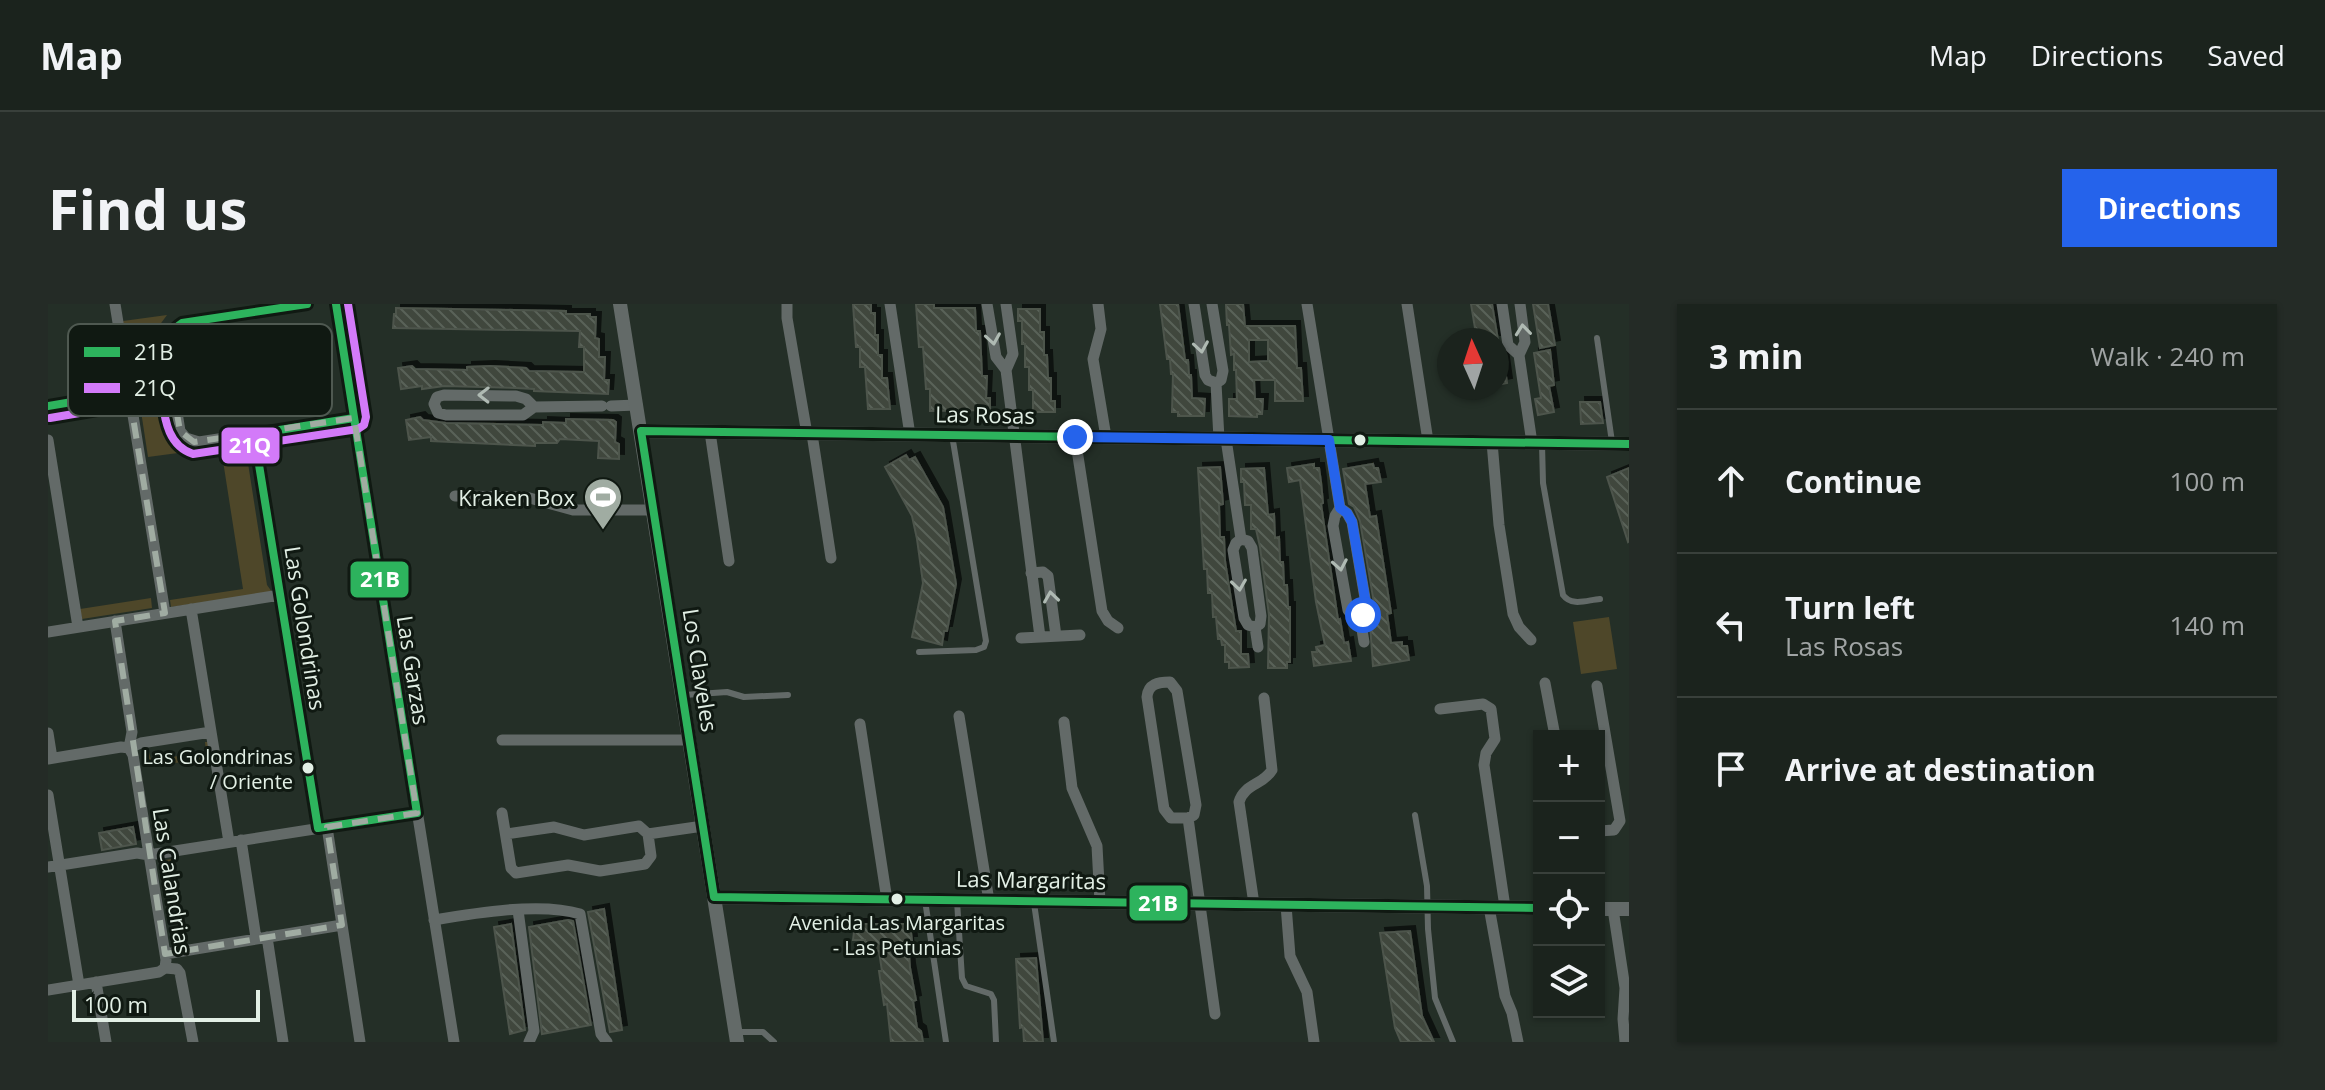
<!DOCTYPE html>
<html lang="en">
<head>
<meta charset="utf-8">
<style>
  :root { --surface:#1b231d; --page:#242b26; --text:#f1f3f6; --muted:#a0a4a4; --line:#39403b; --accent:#2563eb }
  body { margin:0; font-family:"Open Sans",sans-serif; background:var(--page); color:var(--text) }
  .controls { position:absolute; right:24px; bottom:24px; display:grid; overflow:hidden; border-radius:0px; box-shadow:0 2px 6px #0004 }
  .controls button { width:72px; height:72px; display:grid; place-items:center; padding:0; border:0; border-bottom:2px solid var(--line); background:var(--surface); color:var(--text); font:40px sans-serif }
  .compass { position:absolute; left:1389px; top:24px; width:72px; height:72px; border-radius:50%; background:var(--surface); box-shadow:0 2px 6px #0004; rotate:357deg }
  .scale { position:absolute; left:24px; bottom:20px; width:188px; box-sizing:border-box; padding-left:8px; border:4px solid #e2efe5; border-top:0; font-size:22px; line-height:28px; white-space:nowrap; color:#e2efe5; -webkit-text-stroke:6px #101912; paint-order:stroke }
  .stop { position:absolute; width:24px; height:24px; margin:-18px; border:6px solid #2563eb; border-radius:50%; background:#fff }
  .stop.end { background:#2563eb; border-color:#fff; box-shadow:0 2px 8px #0008 }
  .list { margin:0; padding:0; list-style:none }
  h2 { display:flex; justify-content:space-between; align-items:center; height:104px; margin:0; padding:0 32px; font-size:34px }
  h2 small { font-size:26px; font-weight:400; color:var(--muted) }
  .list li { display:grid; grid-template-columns:52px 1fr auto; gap:24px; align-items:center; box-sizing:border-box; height:144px; padding:0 32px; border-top:2px solid var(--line) }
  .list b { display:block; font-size:30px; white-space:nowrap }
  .list p { margin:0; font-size:26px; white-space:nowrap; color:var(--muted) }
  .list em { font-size:26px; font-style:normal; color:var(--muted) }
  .icon { flex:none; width:44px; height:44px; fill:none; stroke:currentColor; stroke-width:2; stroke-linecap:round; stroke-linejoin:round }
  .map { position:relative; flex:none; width:1581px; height:738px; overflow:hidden; border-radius:0px }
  header { display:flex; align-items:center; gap:48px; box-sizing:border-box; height:112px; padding:0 40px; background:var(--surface); border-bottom:2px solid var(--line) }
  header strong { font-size:38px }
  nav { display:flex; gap:44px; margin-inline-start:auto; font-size:28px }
  .intro { display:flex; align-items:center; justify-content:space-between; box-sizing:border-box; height:192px; padding:0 48px }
  h1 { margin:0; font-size:56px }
  .button { padding:20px 36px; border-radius:0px; background:var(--accent); color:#fff; font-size:28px; font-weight:700 }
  main { display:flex; gap:48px; padding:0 48px }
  aside { flex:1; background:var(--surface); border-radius:0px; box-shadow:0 2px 6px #0004 }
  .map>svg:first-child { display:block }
</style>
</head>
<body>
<header>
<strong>Map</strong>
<nav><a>Map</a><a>Directions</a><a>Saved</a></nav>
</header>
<div class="intro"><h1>Find us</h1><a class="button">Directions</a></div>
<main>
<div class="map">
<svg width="1581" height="738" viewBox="0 0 1581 738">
  <defs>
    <pattern id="building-back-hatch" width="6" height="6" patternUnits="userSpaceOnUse" patternTransform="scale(2)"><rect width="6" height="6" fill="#3f473d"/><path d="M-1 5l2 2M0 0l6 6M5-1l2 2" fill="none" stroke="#5a6259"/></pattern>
    <filter id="shadow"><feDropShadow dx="5" dy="-5" stdDeviation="0" flood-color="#0009"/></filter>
  </defs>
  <rect width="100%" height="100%" fill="#242f27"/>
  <path fill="#4e4729" d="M119,11L108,26L114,74L85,79L75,17Z
    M121,90L130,134L144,143L145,147L100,153L91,94Z
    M197,140L219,281L224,288L123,303L122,296L195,285L173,144Z
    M103,294L104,304L34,315L32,305Z
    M1561,313L1569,365L1533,370L1525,318Z
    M157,438H160L163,454L98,463L96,449L101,448L103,456L158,448Z
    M124,555L129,587L116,589L111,557Z"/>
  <path fill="url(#building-back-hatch)" stroke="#4d544c" stroke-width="2" fill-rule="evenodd" filter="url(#shadow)" d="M805,0H823V9H827V31H830V51H834V74H839L842,105H820L817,63H812V43H808Z
    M868,0H886V4H927L928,27H932L934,72H939L938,94H942V106L882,107V85H878L875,43H871Z
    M1112,0H1130L1137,56H1140L1141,71H1143L1144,94L1157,95L1156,112H1130V108H1124L1125,70H1123L1122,55H1119Z
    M1178,0H1195L1197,22H1247L1249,64H1253L1255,97H1227V76H1206L1207,95H1215L1214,110H1209V113L1181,112V95H1189L1188,66H1186V50L1183,51L1181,21H1179ZM1201,36H1220V57L1201,58Z
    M1423,0H1444L1450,36H1429Z
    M1485,0H1500L1507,41L1492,44Z
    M348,4L518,7V10H542V13H548L547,34L551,35V53H557L556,76H561L560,90L486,87V85L468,84L396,82L374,85V82L353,85L350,64L364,62L367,65L419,66V63L442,62L478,64L481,67L536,68V43H531L532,27L345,24L346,10H348Z
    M970,5H992V28H996V51H999L1000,74H1003V97H1007V108H985V86H981V63H977V40H974V17H970Z
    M1502,46L1506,81L1501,82L1506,108L1490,111L1487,95L1493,94L1486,49Z
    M1455,51L1459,79L1449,81V52Z
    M1532,98H1552L1555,119L1533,120Z
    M372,113L375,116L398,119L495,121V118L518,119V115L565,116L568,118L567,138L571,140V155L550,154L551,137L512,135L509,139H487V142L383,137V133L361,136L358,116Z
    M858,151L861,156L867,153L895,203L908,280L899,327H896L894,341L864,333L875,279L869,235L864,212L837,163Z
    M1266,160V164H1271L1273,178L1275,199L1273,200L1290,316L1292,315L1296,339L1300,338L1303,357L1266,362L1264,348H1269L1268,343L1277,341L1268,298L1252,176L1241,178L1239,164Z
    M1325,160L1326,164H1330L1333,178L1317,180L1322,213L1328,212L1343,309L1339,310L1343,339L1354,338V342H1359L1361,356L1325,362L1322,320H1324L1326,299L1312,217L1306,203L1301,200L1295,165Z
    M1172,163L1175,200L1171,201L1172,233H1176L1177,257L1188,327H1193V350H1200L1201,363L1181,364V358H1177V341H1174L1173,335H1170L1168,313H1165L1164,289H1160L1159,265H1156L1150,164Z
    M1216,164L1220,211L1226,210L1227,234L1231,233L1232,258H1235L1236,281H1239L1240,303H1242V358H1239V364H1220L1221,311L1212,243L1208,225H1203V201H1197L1196,178H1193V165Z
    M1581,164V237L1580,238L1559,173Z
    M85,523L88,540L54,546L51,529Z
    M556,605L574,726L562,728L540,608Z
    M520,616L525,617L543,721L494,730L481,623Z
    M463,620L477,726L462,730L446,623Z
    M807,620H862L864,637H860L862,664L868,696L865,697L869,724L873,727L875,738H843L839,700L836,701L831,667H834L831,647H817V636H805Z
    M1362,627L1374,712L1386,738H1353L1347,724L1332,629Z
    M988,654L995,738H976L975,723L972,724L968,655Z"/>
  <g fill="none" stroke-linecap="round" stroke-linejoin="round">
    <path stroke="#636a68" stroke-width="6" d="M1549,34L1564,138
      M1494,140L1495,179L1515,291C1524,303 1539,296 1552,295
      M871,348L928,346L936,343L938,337L904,131
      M636,391L679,388L696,393L740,391
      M1367,511L1379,582L1380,625L1387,694L1405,738
      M877,596L898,738
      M909,597L914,674L918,682L943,690L946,696L948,738
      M986,599L1006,738
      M688,728H715L726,738"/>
    <path stroke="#636a68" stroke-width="11" d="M67,0L117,309
      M259,0L134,19L121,29L118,40L132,127L138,134L151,138L306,114
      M288,0L406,738
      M739,0V14L759,130
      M842,0L862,131
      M939,0L948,53L958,66
      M958,0L965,50L958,66L992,333
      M1050,0L1053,25L1045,55L1058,133
      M1146,0L1157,71L1160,76L1168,79
      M1164,0L1175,67L1173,76L1168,79L1171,135
      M1259,0L1292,204L1287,212L1285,222L1300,306L1304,311L1312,313
      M1359,0L1380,137
      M1454,0L1460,41L1471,51
      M1472,0L1477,38L1471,51L1484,139
      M0,102L124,81
      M563,102L589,101
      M486,103L478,95L468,92L396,91L389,93L386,100L390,109L398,111H475L486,103L554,102
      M662,128L681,257
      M206,130L270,524
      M764,130L783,254
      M1027,133L1054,307L1060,317L1070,324
      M1178,135L1193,235
      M0,136L30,323
      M1444,138L1451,221L1465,310L1471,323L1483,336
      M407,192L478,193L525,206H605
      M1292,204L1299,209L1304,218L1318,300V308L1312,313L1316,338
      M1193,235L1200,237L1204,244L1213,312L1212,320L1207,323L1210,343
      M1193,235L1188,239L1185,246L1196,314L1200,321L1207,323
      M983,269L995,268L1000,272L1008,332
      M143,305L181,538
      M67,317L84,428L81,444L85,451L118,656L117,664
      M0,328L232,291
      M973,334L1032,331
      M1497,379L1507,432
      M1549,382L1572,517L1566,526L1551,527
      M1392,405L1435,400L1443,405L1447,435L1438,449L1436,461L1457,603
      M911,412L941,597
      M1016,418L1024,484L1049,542L1052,598
      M812,420L839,596
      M0,429L4,454
      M454,436H641
      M0,455L73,443L81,444L93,439L163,428
      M0,491L31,681
      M454,509L463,564L468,569L520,561L552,567L597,560L603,552L600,530L591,522L536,531L506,523L458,530
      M1140,514H1123L1116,505L1099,393C1100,380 1110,378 1122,378L1129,387L1148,501L1146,511L1140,514L1167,710
      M279,523L312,738
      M600,530L655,522
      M193,536L208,634
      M0,563L89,549L101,551L369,509
      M1206,600L1191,498C1196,480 1215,481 1224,466L1216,394
      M1238,601L1242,652L1259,688L1266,738
      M1441,603L1457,692L1464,709L1470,738
      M1565,605L1577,684L1575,715L1577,738
      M470,606L486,727L481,738
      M386,616C427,609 493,598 532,610L553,730L559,738
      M219,633L235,738
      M117,650L294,621
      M117,664L129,665L132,669L145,738
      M48,678L58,738
      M0,686L111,668L117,664"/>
    <path stroke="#636a68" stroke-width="14" d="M572,0L689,738
      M593,127L1581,140
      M666,593L1491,604
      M1551,605H1581"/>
    <defs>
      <path id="bus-1" d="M288,0L369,509L270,524L206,130L306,114
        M0,102L124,81C119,58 111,34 134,19L259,0
        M1491,604L666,593L593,127L1581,140"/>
      <path id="bus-2" d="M2,114L114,95C117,118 121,142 145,150L310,125L316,121L318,113L300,0"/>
    </defs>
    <use href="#bus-1" stroke="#101912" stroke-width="14"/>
    <use href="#bus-2" stroke="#101912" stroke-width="14"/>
    <use href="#bus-1" stroke="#2db35d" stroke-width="8"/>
    <use href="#bus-2" stroke="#d37af9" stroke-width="8"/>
  </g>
  <defs><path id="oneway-chevron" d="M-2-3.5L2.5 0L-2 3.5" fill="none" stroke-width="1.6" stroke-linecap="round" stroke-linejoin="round" transform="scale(2)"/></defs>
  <g stroke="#afbab3">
    <use href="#oneway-chevron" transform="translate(1475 26) rotate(-96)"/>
    <use href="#oneway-chevron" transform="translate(945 35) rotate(81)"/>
    <use href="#oneway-chevron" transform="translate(1153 43) rotate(81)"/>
    <use href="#oneway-chevron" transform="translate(436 91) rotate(-179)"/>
    <use href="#oneway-chevron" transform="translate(1292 261) rotate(80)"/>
    <use href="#oneway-chevron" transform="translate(1191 281) rotate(82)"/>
    <use href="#oneway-chevron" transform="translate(1003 293) rotate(-98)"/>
  </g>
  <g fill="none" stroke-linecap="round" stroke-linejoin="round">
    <path stroke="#2563eb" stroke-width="10" d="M1027,133L1281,136L1292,204L1299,209L1304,218L1318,300L1315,311"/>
  </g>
  <path fill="none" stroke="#a0aca2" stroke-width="6" stroke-dasharray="16 10" stroke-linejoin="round" d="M124,81L132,127L146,138L306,114L369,509L279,523L294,621L117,650L67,317L117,309L81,89Z"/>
  <defs>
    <symbol id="stadium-pin" viewBox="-11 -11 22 30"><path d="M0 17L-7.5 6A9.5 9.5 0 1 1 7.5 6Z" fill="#a0aca2" stroke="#101912"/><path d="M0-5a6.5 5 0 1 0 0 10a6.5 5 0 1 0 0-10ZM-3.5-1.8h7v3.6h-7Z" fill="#fff"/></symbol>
  </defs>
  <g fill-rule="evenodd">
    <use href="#stadium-pin" x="533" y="171" width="44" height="60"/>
  </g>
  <g fill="#e2efe5" stroke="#101912" stroke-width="3">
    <circle cx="1312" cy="136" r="7"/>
    <circle cx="260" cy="464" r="7"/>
    <circle cx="849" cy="595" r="7"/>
  </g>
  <g text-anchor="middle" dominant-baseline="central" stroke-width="6" stroke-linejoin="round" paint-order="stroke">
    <g font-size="20" fill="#e2efe5" stroke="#101912" text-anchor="end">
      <text x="245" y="452">Las Golondrinas<tspan x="245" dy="25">/ Oriente</tspan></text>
      <text x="849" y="618" text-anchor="middle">Avenida Las Margaritas<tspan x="849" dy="25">- Las Petunias</tspan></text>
    </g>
    <g font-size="22" fill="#e2efe5" stroke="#101912">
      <text transform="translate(937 110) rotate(1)">Las Rosas</text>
      <text transform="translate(258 324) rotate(81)">Las Golondrinas</text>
      <text transform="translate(366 366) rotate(81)">Las Garzas</text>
      <text transform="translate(653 366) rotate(81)">Los Claveles</text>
      <text transform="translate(983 575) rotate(1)">Las Margaritas</text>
      <text transform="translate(125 577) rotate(81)">Las Calandrias</text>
    </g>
    <g font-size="22" fill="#e2efe5" stroke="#101912" text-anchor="end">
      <text x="527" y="193">Kraken Box</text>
    </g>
  </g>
  <rect x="20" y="20" width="264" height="92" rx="12" fill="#101912" stroke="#4f5951" stroke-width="2"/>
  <rect x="36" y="43" width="36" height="10" fill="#2db35d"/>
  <rect x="36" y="79" width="36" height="10" fill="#d37af9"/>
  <g font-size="22" fill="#e2efe5">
    <text x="86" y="56">21B</text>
    <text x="86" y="92">21Q</text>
  </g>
  <g stroke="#101912" stroke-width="3">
    <rect x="172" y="122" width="61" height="39" rx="8" fill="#d37af9"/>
    <rect x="301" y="256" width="61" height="39" rx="8" fill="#2db35d"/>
    <rect x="1080" y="580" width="61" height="38" rx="8" fill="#2db35d"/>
  </g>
  <g font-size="22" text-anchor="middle" font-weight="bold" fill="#fff">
    <text x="202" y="149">21Q</text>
    <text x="332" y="283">21B</text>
    <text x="1110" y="607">21B</text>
  </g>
</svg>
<div class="controls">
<button>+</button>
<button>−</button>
<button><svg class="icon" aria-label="locate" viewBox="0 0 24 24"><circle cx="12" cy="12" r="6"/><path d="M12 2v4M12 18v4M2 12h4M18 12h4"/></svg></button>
<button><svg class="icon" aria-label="layers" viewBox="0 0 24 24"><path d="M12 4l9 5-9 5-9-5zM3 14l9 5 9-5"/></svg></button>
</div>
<svg class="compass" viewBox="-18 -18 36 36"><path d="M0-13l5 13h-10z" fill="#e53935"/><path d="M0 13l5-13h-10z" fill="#a0a4a4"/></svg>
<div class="scale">100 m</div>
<div class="stop" style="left:1315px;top:311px"></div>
<div class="stop end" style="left:1027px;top:133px"></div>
</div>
<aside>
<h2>3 min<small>Walk · 240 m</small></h2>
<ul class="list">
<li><svg class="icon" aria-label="ahead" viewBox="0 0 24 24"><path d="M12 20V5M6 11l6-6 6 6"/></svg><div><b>Continue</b></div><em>100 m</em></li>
<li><svg class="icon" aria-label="left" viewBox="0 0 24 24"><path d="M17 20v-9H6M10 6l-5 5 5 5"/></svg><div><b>Turn left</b><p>Las Rosas</p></div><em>140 m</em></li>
<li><svg class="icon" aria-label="arrive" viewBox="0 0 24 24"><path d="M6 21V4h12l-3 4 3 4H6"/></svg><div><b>Arrive at destination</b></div></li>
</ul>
</aside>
</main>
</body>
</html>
